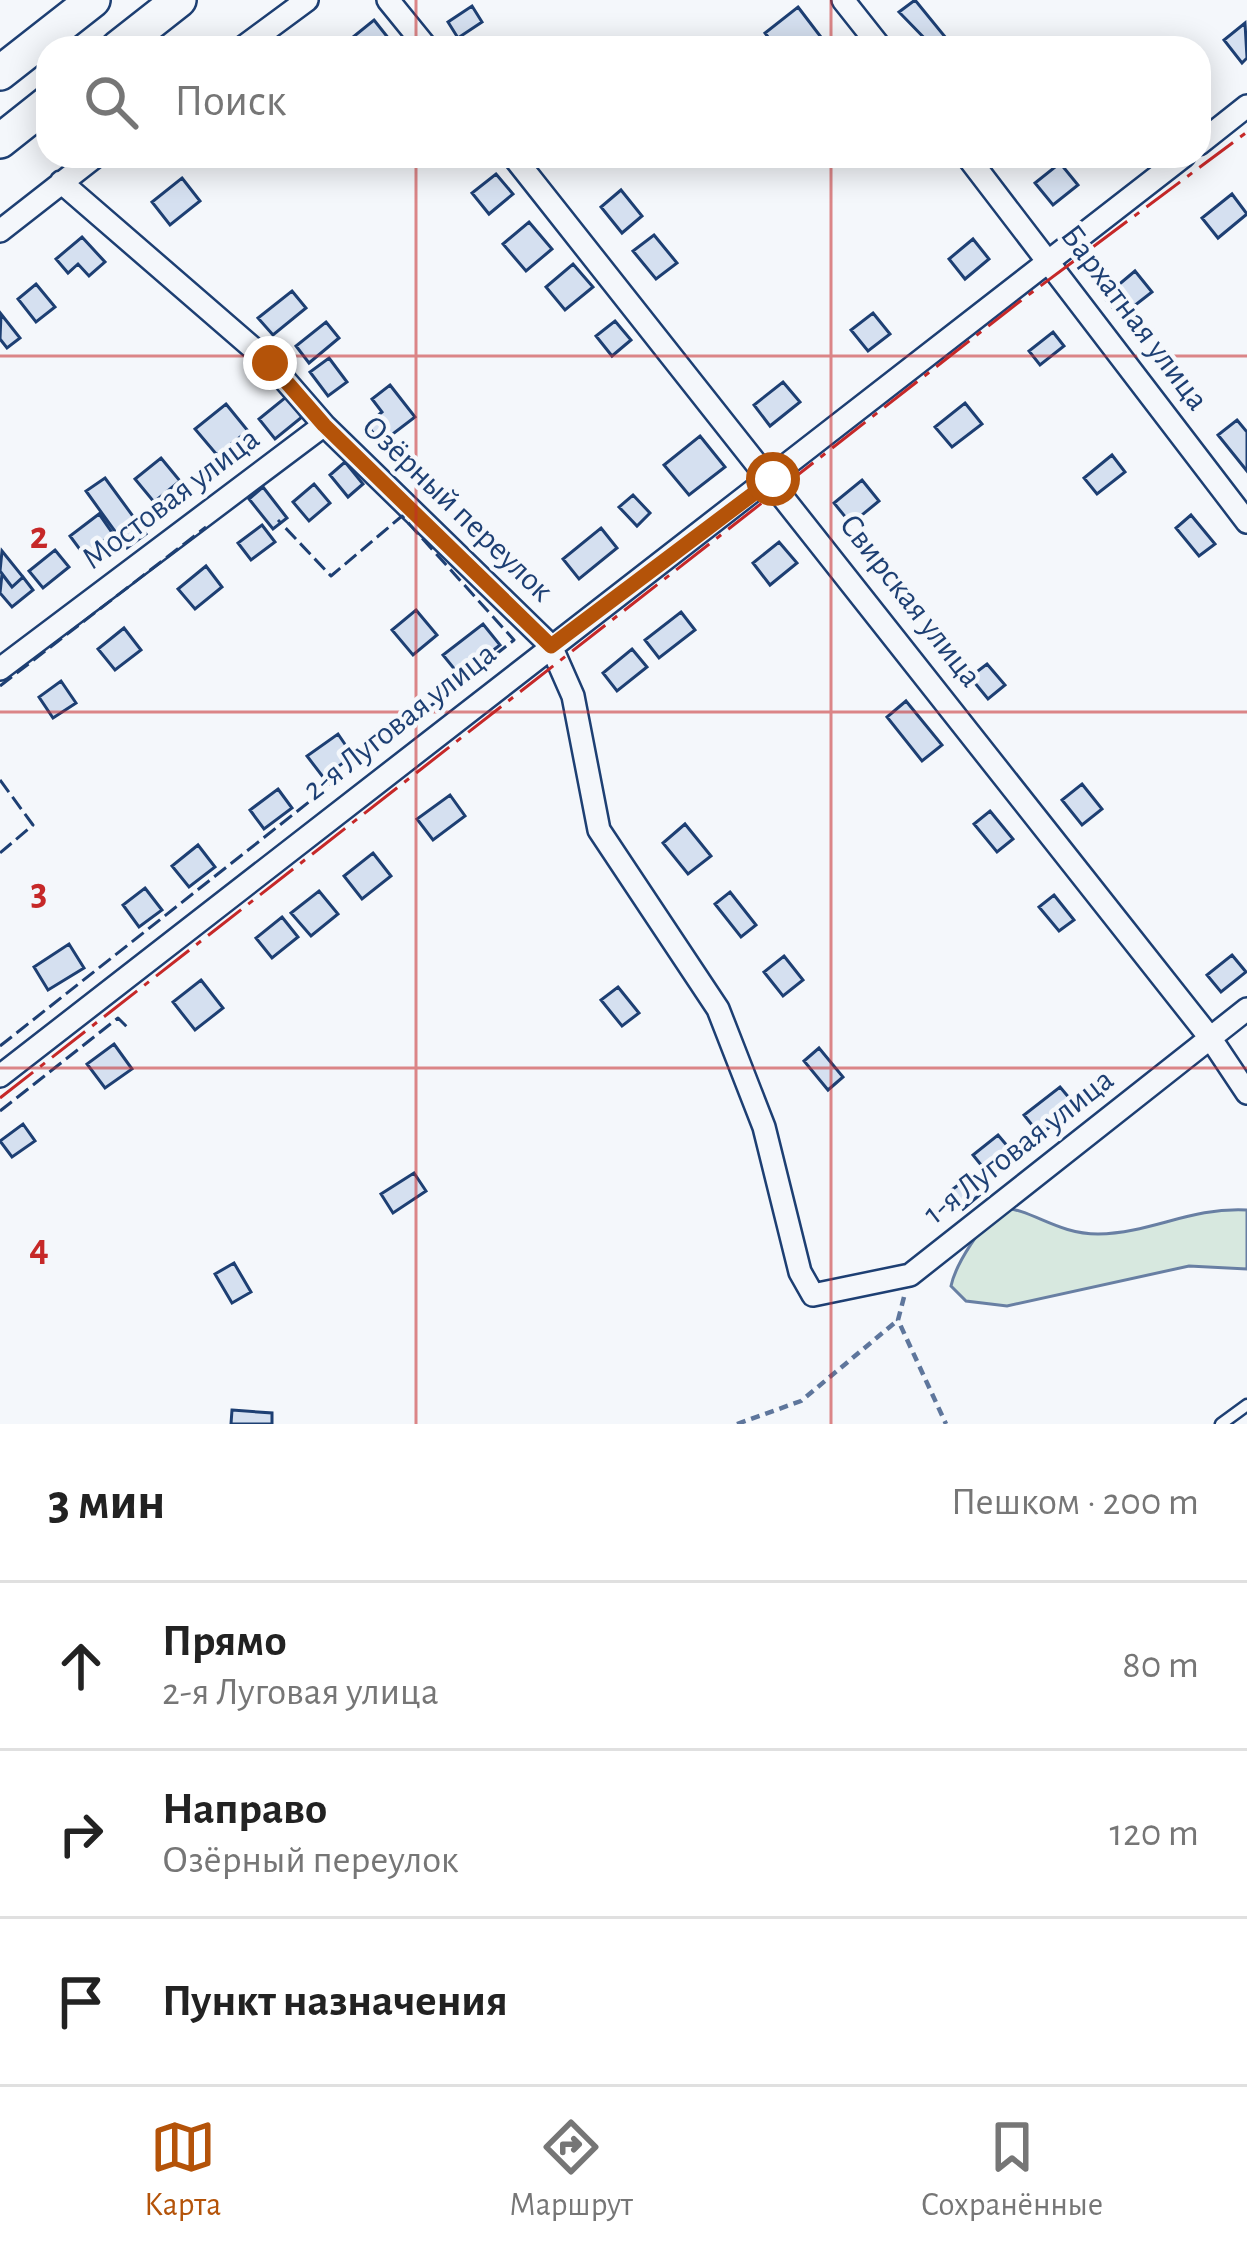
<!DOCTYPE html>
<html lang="ru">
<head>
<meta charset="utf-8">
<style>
  :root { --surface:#fff; --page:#f6f6f6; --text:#222; --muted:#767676; --line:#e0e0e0; --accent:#b45309 }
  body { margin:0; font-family:"Alegreya Sans",sans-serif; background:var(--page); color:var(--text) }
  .stop { position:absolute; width:36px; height:36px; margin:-27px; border:9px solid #b45309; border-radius:50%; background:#fff }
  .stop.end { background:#b45309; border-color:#fff; box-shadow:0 3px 12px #0008 }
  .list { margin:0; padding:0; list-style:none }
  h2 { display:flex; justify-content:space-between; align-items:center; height:156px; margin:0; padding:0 48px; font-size:51px }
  h2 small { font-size:39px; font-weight:400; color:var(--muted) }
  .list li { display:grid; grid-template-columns:78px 1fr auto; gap:36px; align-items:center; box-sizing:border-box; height:168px; padding:0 48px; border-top:3px solid var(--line) }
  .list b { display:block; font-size:45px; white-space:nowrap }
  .list p { margin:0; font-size:39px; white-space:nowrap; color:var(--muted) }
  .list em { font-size:39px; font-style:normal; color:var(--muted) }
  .icon { flex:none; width:66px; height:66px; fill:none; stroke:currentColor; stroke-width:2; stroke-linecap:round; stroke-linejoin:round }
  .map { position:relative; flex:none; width:1247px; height:1424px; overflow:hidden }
  .search { position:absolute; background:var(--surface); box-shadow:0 6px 30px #0003; left:36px; right:36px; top:36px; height:132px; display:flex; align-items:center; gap:30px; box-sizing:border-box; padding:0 42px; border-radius:36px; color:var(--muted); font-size:45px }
  .sheet { height:660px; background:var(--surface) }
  nav { display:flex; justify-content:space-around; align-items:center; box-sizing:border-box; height:168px; border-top:3px solid var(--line); background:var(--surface); font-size:33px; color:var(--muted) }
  nav a { display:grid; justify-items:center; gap:6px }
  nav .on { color:var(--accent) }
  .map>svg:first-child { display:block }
</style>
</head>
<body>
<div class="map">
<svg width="1247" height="1424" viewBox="0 0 1247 1424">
  <rect width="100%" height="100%" fill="#f4f7fb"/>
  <path fill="#d7e8df" stroke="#687fa3" stroke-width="3" d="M1000,1207C1034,1210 1057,1234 1098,1234C1152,1233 1190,1207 1247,1210V1269L1189,1266L1007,1306L966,1301L951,1286C956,1262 982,1226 1000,1207Z"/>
  <path fill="#d5e0f0" stroke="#1d3f73" stroke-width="3" d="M915,0L946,38L934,48L899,12Z
    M472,6L482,22L458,38L448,22Z
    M798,7L827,45L823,48H776L765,33Z
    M374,20L393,44L343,48L342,46Z
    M1245,23L1247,58L1242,63L1224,40Z
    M1060,163L1078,185L1053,205L1035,183Z
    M496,174L513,194L489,214L472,193Z
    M182,178L200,201L170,225L152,202Z
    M621,190L642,216L622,233L601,207Z
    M1232,194L1247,214L1218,238L1202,218Z
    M529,222L552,249L526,271L503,244Z
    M654,235L677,263L656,279L633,251Z
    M82,237L105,262L89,276L78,264L68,273L56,259Z
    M973,239L989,259L965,279L949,259Z
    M573,264L593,287L565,310L546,287Z
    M1135,271L1152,292L1120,317L1104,297Z
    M36,284L55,307L36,322L18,299Z
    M292,291L306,308L273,335L258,318Z
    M873,313L890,334L868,351L851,330Z
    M1,314L20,338L7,348L0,339Z
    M615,321L631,340L612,356L596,336Z
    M326,322L339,338L309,363L296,346Z
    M1053,332L1064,346L1040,365L1029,351Z
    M329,358L347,382L328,396L310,372Z
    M783,382L800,402L770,426L754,405Z
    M390,385L415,417L381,443L367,425L382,412L372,399Z
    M286,397L302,417L275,439L259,419Z
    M965,403L982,424L952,447L935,427Z
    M226,404L248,431L217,455L195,429Z
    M1237,420L1247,432V471L1218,435Z
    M700,436L725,467L689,495L664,465Z
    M1112,455L1125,472L1097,494L1084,478Z
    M161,458L180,481L154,502L135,479Z
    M345,462L363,484L348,497L330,475Z
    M105,478L146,534L127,548L86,491Z
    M862,480L879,501L851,524L834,503Z
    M314,484L330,503L309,521L293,502Z
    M263,487L287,518L273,529L249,499Z
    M633,495L650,513L637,526L619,507Z
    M99,514L113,534L84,555L70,536Z
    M1191,515L1215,544L1199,556L1176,528Z
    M262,525L275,542L251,560L238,543Z
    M601,528L617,548L579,579L563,559Z
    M779,542L797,563L770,585L753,563Z
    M55,550L69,567L43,588L29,571Z
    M2,551L23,577L12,587L0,571Z
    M206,566L222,587L195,609L178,589Z
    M2,574L12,587L23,577L33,590L12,607L0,593Z
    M416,610L437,635L413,655L392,630Z
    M681,612L695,630L659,658L645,640Z
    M483,624L500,645L460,676L443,655Z
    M124,628L141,650L115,670L98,649Z
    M632,649L647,667L617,691L603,673Z
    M987,664L1005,685L988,699L970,677Z
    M61,681L76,703L53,718L39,697Z
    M906,701L942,745L922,761L887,717Z
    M338,734L353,756L323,777L307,756Z
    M1082,784L1102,809L1082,825L1062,800Z
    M278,789L292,808L264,829L250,810Z
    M450,795L465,816L433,840L417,819Z
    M990,811L1013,839L997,852L974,824Z
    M685,824L711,856L688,874L663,843Z
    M198,845L215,867L189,887L172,866Z
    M373,853L391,876L362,899L344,876Z
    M145,888L162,910L139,927L123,905Z
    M319,891L338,914L311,936L291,913Z
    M730,892L756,925L741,937L715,904Z
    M1054,895L1074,920L1059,931L1039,907Z
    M282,917L298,937L272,958L256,938Z
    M69,944L84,968L48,990L34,967Z
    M1232,955L1246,972L1221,992L1207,975Z
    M784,956L803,980L783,996L764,972Z
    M201,980L223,1008L195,1030L173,1002Z
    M618,987L639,1013L622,1026L601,1000Z
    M114,1044L132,1069L105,1088L87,1064Z
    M819,1048L843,1077L828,1090L804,1061Z
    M1060,1087L1076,1106L1040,1135L1024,1115Z
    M23,1124L35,1141L12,1157L0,1141Z
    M998,1135L1015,1155L990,1176L973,1155Z
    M414,1173L426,1191L393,1213L381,1194Z
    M970,1176L983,1192L963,1209L949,1192Z
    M234,1263L251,1292L232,1303L215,1274Z
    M232,1410L272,1413V1424H231Z"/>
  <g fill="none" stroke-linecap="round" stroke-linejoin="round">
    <defs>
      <path id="service" d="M1221,1424L1247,1405"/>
      <path id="minor" d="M388,0L427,48
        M843,0L881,48
        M242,48L307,0
        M1199,144L1247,106
        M513,156L1211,1039L1247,1093
        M967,156L1247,522
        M61,182L270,363L324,425L551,646L573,696L599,830L718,1009L764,1127L800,1272L813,1295L910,1275L1247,1009
        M0,231L96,156
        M0,669L324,425
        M0,1076L1184,156"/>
      <path id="primary" d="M118,48L179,0
        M0,73L93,0
        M0,141L48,103"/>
    </defs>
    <use href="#service" stroke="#1d3f73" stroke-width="15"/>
    <use href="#minor" stroke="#1d3f73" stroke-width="26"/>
    <use href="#primary" stroke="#1d3f73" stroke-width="38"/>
    <path stroke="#5e769c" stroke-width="4.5" stroke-dasharray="9 6" stroke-linecap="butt" d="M904,1297L898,1320L946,1424
      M737,1424L801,1401L898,1320"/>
    <use href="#service" stroke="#f4f7fb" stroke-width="10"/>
    <use href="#minor" stroke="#f4f7fb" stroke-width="21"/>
    <use href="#primary" stroke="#f4f7fb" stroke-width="33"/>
    <path stroke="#1d3f73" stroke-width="3" stroke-dasharray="15 6" stroke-linecap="butt" d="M0,686L206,527
      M0,780L33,825L0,853
      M0,1046L514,640L402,516L331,576L278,520
      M0,1111L118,1018L127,1027"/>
    <path stroke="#c62828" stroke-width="3" stroke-dasharray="42 9 6 9" stroke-linecap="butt" d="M0,1098L1023,299L1247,132"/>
  </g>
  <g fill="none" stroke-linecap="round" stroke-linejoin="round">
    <path stroke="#b45309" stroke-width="15" d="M270,363L324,425L551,646L773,479"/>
  </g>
  <path fill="none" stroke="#c62828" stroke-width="3" stroke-opacity="0.55" d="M416,0V48M831,0V48M416,156V1424M831,156V1424M0,356H1247M0,712H1247M0,1068H1247"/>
  <g text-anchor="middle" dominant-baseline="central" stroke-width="9" stroke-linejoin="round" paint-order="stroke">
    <g font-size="33" fill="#1d3f73" stroke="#f4f7fb">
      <text transform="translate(1134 318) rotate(53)">Бархатная улица</text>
      <text transform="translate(171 499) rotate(-37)">Мостовая улица</text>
      <text transform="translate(457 509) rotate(44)">Озёрный переулок</text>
      <text transform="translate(910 601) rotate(52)">Свирская улица</text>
      <text transform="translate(400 722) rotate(-38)">2-я Луговая улица</text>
      <text transform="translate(1019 1147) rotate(-38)">1-я Луговая улица</text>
    </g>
  </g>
  <g font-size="39" text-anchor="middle" font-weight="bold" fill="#c62828" stroke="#f4f7fb" stroke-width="9" stroke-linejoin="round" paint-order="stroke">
    <text x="39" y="548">2</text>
    <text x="39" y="904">3</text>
    <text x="39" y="1260">4</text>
  </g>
</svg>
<div class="stop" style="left:773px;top:479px"></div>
<div class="stop end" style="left:270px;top:363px"></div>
<div class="search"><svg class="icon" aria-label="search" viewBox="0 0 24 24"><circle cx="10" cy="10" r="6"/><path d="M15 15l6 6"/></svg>Поиск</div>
</div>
<section class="sheet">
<h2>3 мин<small>Пешком · 200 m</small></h2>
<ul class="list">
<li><svg class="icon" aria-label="ahead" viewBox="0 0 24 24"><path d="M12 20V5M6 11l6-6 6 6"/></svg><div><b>Прямо</b><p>2-я Луговая улица</p></div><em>80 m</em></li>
<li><svg class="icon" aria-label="right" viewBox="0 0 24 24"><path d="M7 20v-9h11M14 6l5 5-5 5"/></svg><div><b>Направо</b><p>Озёрный переулок</p></div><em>120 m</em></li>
<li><svg class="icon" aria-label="arrive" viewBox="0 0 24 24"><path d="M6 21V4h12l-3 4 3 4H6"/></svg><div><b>Пункт назначения</b></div></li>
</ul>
</section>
<nav>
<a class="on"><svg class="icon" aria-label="map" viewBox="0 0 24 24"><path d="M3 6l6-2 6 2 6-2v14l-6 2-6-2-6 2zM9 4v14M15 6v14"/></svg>Карта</a>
<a><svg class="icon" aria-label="directions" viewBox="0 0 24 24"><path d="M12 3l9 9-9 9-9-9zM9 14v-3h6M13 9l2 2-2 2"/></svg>Маршрут</a>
<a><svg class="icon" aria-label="saved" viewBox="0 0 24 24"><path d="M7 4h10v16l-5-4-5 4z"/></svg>Сохранённые</a>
</nav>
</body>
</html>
